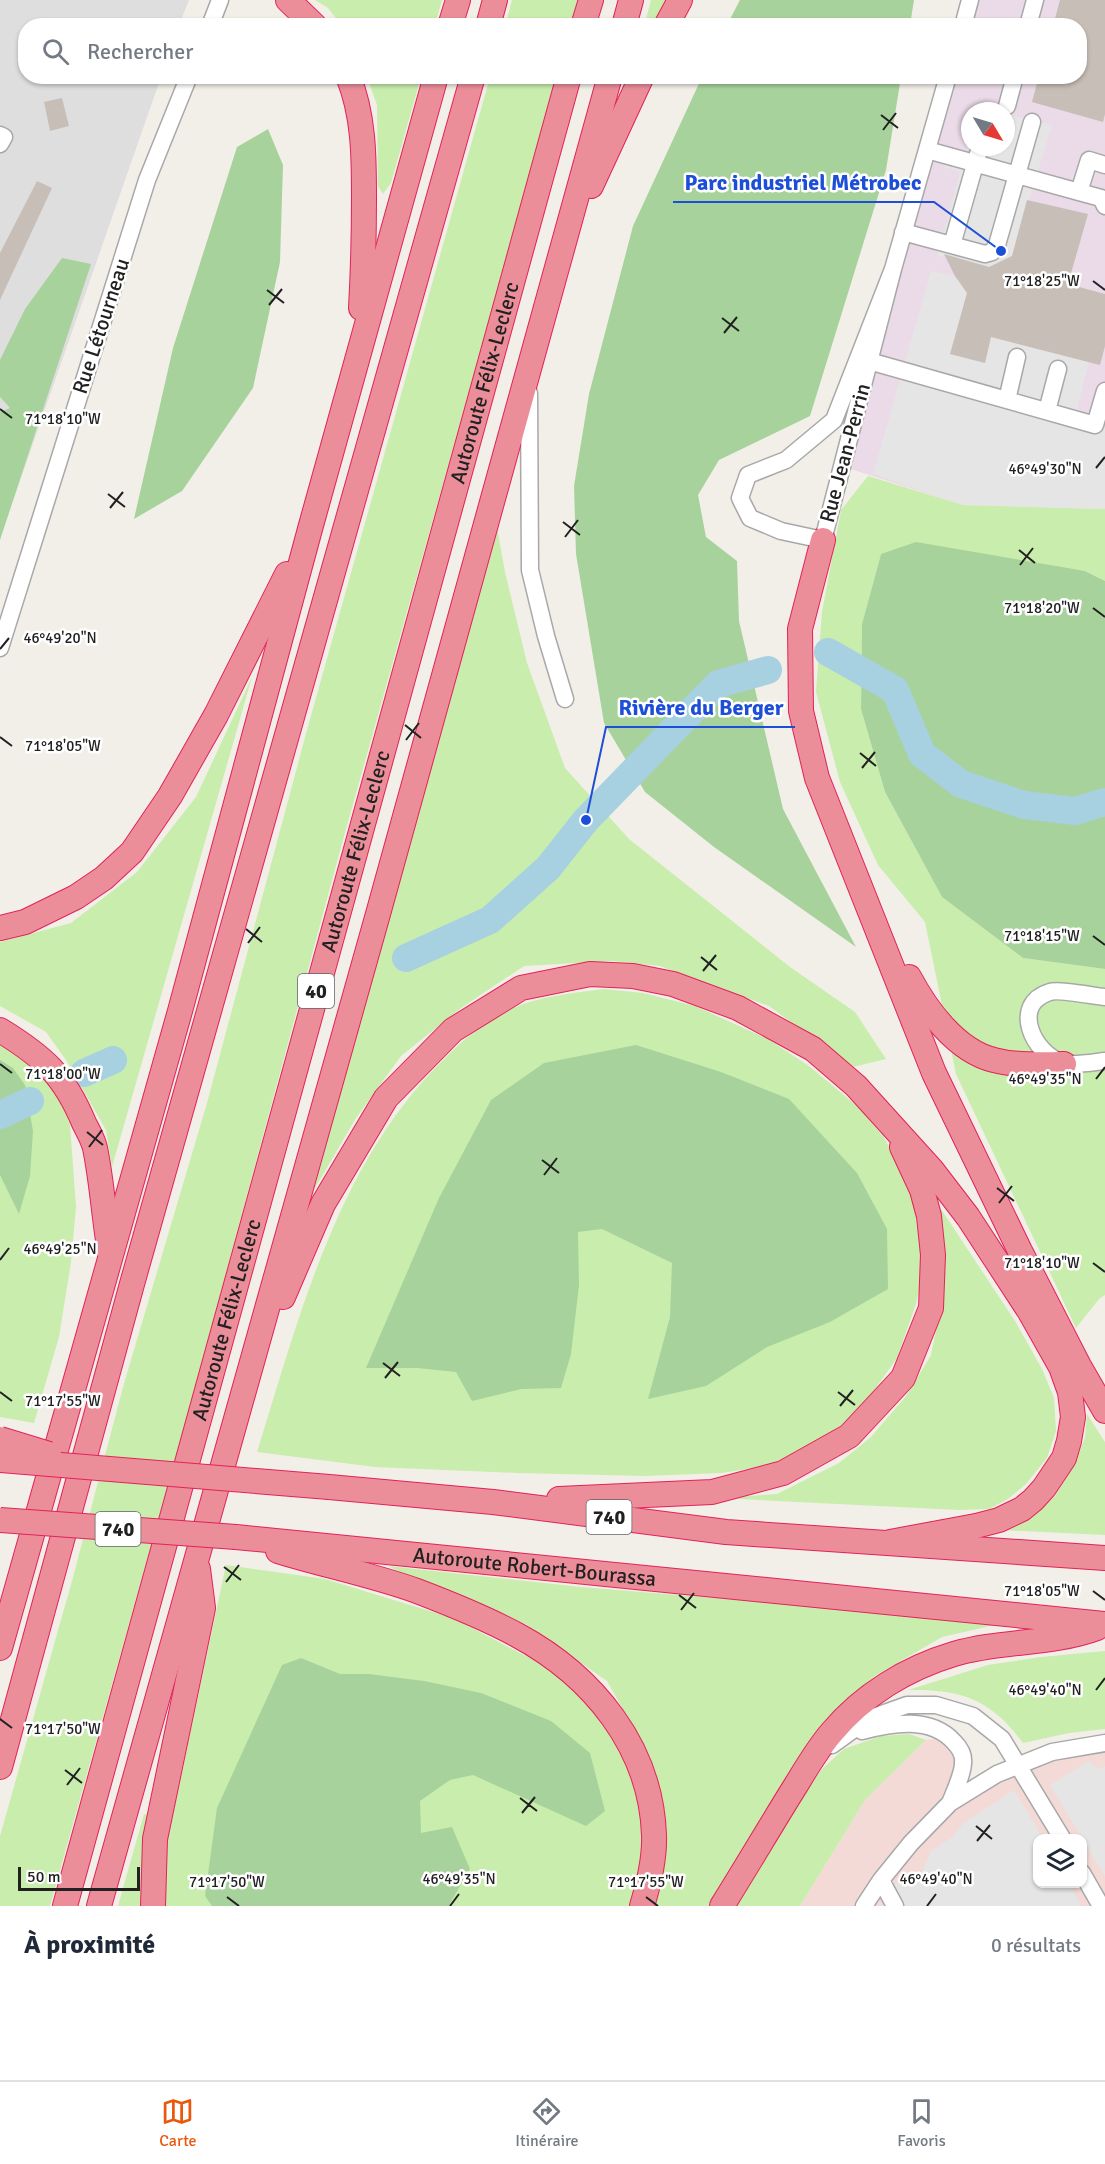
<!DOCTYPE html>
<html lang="fr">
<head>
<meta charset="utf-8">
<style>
  :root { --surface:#fff; --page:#f2f2f3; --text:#1f2937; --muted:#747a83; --line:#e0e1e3; --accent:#ea580c }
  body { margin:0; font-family:Signika,sans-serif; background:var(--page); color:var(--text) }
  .controls { position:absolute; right:18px; bottom:18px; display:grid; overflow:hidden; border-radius:12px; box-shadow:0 2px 4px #0004 }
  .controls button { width:54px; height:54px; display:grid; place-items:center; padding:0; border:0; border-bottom:2px solid var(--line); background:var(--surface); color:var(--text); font:30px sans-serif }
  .compass { position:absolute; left:961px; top:102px; width:54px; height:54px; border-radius:50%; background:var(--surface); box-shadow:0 2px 4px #0004; rotate:128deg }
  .scale { position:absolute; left:18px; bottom:15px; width:122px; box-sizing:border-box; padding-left:6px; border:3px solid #212121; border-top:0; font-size:16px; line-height:21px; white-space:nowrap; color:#212121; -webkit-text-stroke:4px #fff; paint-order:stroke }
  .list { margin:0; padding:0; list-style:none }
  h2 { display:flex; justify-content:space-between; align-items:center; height:78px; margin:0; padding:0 24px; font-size:26px }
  h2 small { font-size:20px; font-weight:400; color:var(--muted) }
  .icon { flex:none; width:33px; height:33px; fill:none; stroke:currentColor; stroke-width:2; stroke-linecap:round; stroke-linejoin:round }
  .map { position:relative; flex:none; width:1105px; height:1906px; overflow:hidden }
  .search { position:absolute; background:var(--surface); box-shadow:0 2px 4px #0004; left:18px; right:18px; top:18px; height:66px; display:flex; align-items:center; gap:15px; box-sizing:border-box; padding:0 21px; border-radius:24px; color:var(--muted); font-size:22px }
  .sheet { height:174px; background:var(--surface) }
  nav { display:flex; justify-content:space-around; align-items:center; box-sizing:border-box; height:84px; border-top:2px solid var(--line); background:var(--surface); font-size:16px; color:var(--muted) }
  nav a { display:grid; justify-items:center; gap:3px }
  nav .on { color:var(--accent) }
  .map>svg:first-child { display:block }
</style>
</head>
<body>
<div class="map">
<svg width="1105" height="1906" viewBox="0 0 1105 1906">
  <rect width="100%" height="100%" fill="#f2efe8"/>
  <path fill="#dfdede" d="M0,0H189L179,25L26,26V76L161,77L0,538Z"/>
  <path fill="#f3dad7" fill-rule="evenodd" d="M950,1737L961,1750L950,1802L997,1774L1105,1743V1906H800L865,1800L926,1740ZM1038,1838H1082V1884H1038Z"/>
  <path fill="#ebdae7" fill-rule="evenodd" d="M970,0H1105V509L963,505L841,466L948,77L1080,76V26L963,25ZM970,111H1006V147H970Z"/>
  <path fill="#c9edad" d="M315,0H442L435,25L342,26L328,8Z
    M512,0H578L571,25L505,26Z
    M651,0H668L656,25L644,26Z
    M367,77H421L391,183L383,194L378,186L377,105Z
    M490,77H557L343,840L191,1402L50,1906H0V1836L72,1581L123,1387L207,1103L307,730Z
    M868,476L963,505L1105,509V581L1085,571L881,554L862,624L861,709L885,792L942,897L1023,958L1105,969V1295L1099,1299L1076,1328L956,1074L925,922L878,865L840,782L816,692L822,612L841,510Z
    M496,522L505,572L527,663L565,768L629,839L790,967L855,1012L886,1059L853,1067L769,1006L660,966L611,961L524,966L461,1008L401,1056L356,1118L314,1190Z
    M252,677L112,1167L106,1130L66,1060L46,1032L0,1006V942L71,923L137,872L196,797Z
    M604,989L643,993L695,1006L768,1039L809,1066L857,1106L883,1136L905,1175L917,1216L925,1264L916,1304L897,1358L870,1396L843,1424L806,1450L762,1467L721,1473L645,1476L517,1473L375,1467L257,1452C300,1314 338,1162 445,1058C464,1039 486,1020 511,1009C539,996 573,993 604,989Z
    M0,1045L15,1052L58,1091L70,1125L76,1207L71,1262L59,1337L34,1423L0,1417Z
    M941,1209L1015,1321L1042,1369L1054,1398L1056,1431L1047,1458L1026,1484L1008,1499L989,1509L959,1510L718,1498L777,1494L839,1463L871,1437L907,1395L931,1355L943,1295Z
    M1087,1414L1105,1442V1535L999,1530L1031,1518L1055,1496L1074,1465L1085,1438Z
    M226,1565L325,1579L453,1618L547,1667L591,1703L631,1772L641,1818L645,1864L632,1906H165L166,1847Z
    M388,1566L581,1587L1008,1622L942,1637L875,1676L827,1723L712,1906H652L666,1833L651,1759L607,1681L525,1624L421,1583Z
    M1105,1651V1729L1069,1733L1023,1743C991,1699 961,1689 908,1690L988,1665L1041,1657Z
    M909,1734L926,1740L865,1800L800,1906H737L804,1793L823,1768L844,1749L881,1736Z
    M144,1814L149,1815L142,1906H118Z"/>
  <path fill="#a8d29b" d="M740,0H914L910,25H727Z
    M702,77H901L886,170L810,416L719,460L698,495L706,537L737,561L739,621L783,809L856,947L714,847L645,792L604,723L576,554L574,486L589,394L633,226Z
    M268,129L283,165L280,262L253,388L182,491L134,519L173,348L237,147Z
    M62,258L91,264L0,540V412L10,408L0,397V360L25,309Z
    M916,542L1085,571L1105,581V969L1023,958L942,897L885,792L861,709L862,624L881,554Z
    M636,1045L721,1072L789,1099L857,1173L887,1229L888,1289L830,1322L767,1347L706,1386L648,1399L670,1317L672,1263L602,1229L578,1232L579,1285L571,1354L561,1388L521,1389L472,1401L456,1372L418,1368H366L439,1198L491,1100L544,1063Z
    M0,1060L13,1068L25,1085L33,1131L30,1176L19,1214L0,1175Z
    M301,1658L340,1674H369L424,1681L481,1693L551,1721L590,1753L605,1811L586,1826L473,1775L450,1780L420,1801L421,1833L452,1827L470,1869L450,1903L451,1906H212L205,1896L217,1808L282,1665Z"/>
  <path fill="#e5e5e5" d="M1006,114L1052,125L1012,256L989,267L945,254L943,257L938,256V248L921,245L926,229L944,232L960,172L944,167L949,149L965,152L970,133V147H1006Z
    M931,271L955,276L967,293L950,354L985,363L991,337L1089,362L1076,413L1105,420V509L963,505L873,474L900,379L885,373L904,364Z
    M1089,1761L1098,1769L1105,1766V1876L1050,1785Z
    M1014,1790L1043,1838H1038V1884H1070L1081,1906H882L891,1899L895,1884L922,1872L931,1851L952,1837L964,1823Z"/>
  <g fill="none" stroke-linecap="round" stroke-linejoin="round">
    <path stroke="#a7d0e1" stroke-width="28" d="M828,652L895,690L922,754L961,784L1024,805L1075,811L1105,802
      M406,958L490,920L548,868L586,820L718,684L768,670
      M84,1073L113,1060
      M0,1115L30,1101"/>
  </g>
  <path fill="#c7beb7" d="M1060,0H1105V114L1103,122L1032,102L1039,76H1080V26H1053Z
    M62,98L69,126L50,131L44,102Z
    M37,181L52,188L0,300V253Z
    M1027,200L1088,214L1068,284L1105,294V346L1100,365L991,337L985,363L950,354L967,293L955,276L944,254L989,267L1012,256Z"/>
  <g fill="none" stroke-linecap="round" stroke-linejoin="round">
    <defs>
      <path id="minor" d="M210,26L220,0
        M963,26L970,0
        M1028,26L1035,0
        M1007,106L1015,76
        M0,135L4,137L0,144
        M927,150L1079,192L1089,160L1105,165
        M1079,192L1101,198L1105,206
        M903,232L985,254L992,252L997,245L1032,122
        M952,245L980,147
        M893,269L834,420L786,460L748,475L740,498L750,518L781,531L823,540L893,269L948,76
        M869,361L1095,425L1105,391
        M529,393L530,570L546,636L565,699
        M1007,400L1017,357
        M1047,411L1058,369
        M0,648L147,180L189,76
        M1105,997C1094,996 1058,989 1050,992C1010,1004 1033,1054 1063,1063C1073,1066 1095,1062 1105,1061
        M862,1731C892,1723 931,1716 954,1742C960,1748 964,1755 963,1763C963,1774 954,1793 950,1803
        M832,1745L868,1719L907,1705H936L973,1716L1002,1739L1062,1838
        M1082,1873L1101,1906
        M881,1880L895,1906
        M864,1906L881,1880L911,1843L950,1803L997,1774L1052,1752L1105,1743"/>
      <g id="highway">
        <path d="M288,0L315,26"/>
        <path d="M450,26L458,0"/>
        <path d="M488,26L495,0"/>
        <path d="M583,26L591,0"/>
        <path d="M624,26L631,0"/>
        <path d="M666,26L680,0"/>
        <path d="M348,76C364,115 364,157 364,198C364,235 363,272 361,308"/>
        <path d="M591,186L642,76"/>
        <path d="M823,540L800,629L801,711L817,778L934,1073L1020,1251L1079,1366L1105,1411"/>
        <path d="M0,928L25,922L76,897L104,878L132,852L170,796L216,715L287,574"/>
        <path d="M909,977C926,1009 956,1051 994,1060C1016,1066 1041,1064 1064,1064"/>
        <path d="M0,1030C44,1057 64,1075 84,1123C88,1131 93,1139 95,1148C102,1182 104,1218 110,1253"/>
        <path d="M283,1297L323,1204L386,1098L453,1030L521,988L590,974L633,976L673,984L738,1008L813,1049L856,1086L932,1170L968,1217L1030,1312L1061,1367L1070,1392L1073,1417L1069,1441L1064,1458L1044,1488L1033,1500L1022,1509L999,1520L976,1526L890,1542"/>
        <path d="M329,1487L493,1502L726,1532L1105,1558"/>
        <path d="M559,1499L712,1492L783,1473L849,1436L903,1378L931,1308L933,1255L929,1216L922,1190L902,1147"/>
        <path id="s1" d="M236,1537L1105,1624"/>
        <path d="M278,1551C323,1565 373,1575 417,1591C451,1604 486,1618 517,1635C593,1676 651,1747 654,1835C655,1859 649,1883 642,1906"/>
        <path d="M0,1648L180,1011L310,529L436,76"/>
        <path d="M0,1767L132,1284L473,76"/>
        <path id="s2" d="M65,1906L569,76"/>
        <path d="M99,1906L378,914L610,76"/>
        <path d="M153,1906L155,1839L203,1608L198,1569"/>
        <path d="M722,1906C747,1866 771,1825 796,1785C807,1767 818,1748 832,1732C863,1695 907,1668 954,1654C1001,1640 1051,1645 1097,1628"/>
      </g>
    </defs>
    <use href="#minor" stroke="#a8a8a8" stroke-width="19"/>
    <use href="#highway" stroke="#e22259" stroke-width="26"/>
    <use href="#minor" stroke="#fff" stroke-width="16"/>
    <use href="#highway" stroke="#eb8e9a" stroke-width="24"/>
    <defs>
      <path id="highway-bridge" d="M0,1439L49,1454
        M0,1460L329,1487
        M0,1520L236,1537"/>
    </defs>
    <use href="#highway-bridge" stroke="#e22259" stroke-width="26" stroke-linecap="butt"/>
    <use href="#highway-bridge" stroke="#eb8e9a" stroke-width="24"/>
  </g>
  <path fill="none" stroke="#212121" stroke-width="2" d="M881,115L898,128M883,130L896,113M1093,281L1105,290M267,290L284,303M269,305L282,289M722,318L739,331M724,333L737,317M0,409L12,418M1096,468L1105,457M108,494L125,507M110,508L123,492M563,522L580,535M565,537L578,520M1019,550L1035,563M1020,565L1033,548M1093,608L1105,617M0,649L9,638M405,725L421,738M0,737L12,746M406,740L419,723M860,753L876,766M862,768L875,752M246,929L262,942M1093,936L1105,945M248,943L260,927M701,957L717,970M703,971L716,955M0,1064L12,1073M1096,1079L1105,1067M87,1132L103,1145M89,1147L102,1130M542,1160L559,1173M544,1175L557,1158M997,1188L1014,1201M999,1203L1012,1186M0,1260L9,1248M1093,1263L1105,1272M383,1363L400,1376M385,1378L398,1362M0,1392L12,1401M838,1392L855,1405M840,1406L853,1390M224,1567L241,1580M226,1582L239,1565M1093,1591L1105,1600M679,1595L696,1608M681,1610L694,1593M1096,1690L1105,1678M0,1719L12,1728M65,1770L82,1783M67,1785L80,1768M520,1798L537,1811M522,1813L535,1797M976,1826L992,1839M977,1841L990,1825M227,1897L239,1906M646,1897L658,1906M450,1906L459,1894M927,1906L936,1894"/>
  <g text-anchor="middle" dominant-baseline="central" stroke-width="5" stroke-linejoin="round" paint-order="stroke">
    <g fill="#fff" stroke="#646464" stroke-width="1.5">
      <rect x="298" y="974" width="36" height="34" rx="4.5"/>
      <rect x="586.5" y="1500" width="45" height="34" rx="4.5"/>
      <rect x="95.5" y="1512" width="45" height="34" rx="4.5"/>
    </g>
    <g font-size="20" font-weight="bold" fill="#212121">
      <text x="316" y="991">40</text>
      <text x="609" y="1517">740</text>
      <text x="118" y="1529">740</text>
    </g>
    <g font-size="21" fill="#212121" stroke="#fff">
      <text transform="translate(101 326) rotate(-72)">Rue Létourneau</text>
      <text stroke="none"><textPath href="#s2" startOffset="1580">Autoroute Félix-Leclerc</textPath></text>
      <text transform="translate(845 453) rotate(-75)">Rue Jean-Perrin</text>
      <text stroke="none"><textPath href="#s2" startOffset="1094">Autoroute Félix-Leclerc</textPath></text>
      <text stroke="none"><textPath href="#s2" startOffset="608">Autoroute Félix-Leclerc</textPath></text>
      <text stroke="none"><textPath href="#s1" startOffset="300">Autoroute Robert-Bourassa</textPath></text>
    </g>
  </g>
  <g font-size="15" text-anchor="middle" fill="#212121" stroke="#fff" stroke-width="5" stroke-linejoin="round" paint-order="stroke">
    <text x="1042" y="286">71°18'25"W</text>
    <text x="63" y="424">71°18'10"W</text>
    <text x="1045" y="474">46°49'30"N</text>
    <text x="1042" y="613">71°18'20"W</text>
    <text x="60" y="643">46°49'20"N</text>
    <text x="63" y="751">71°18'05"W</text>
    <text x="1042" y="941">71°18'15"W</text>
    <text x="63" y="1079">71°18'00"W</text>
    <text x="1045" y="1084">46°49'35"N</text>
    <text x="60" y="1254">46°49'25"N</text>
    <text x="1042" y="1268">71°18'10"W</text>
    <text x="63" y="1406">71°17'55"W</text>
    <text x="1042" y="1596">71°18'05"W</text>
    <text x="1045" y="1695">46°49'40"N</text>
    <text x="63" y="1734">71°17'50"W</text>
    <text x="459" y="1884">46°49'35"N</text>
    <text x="936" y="1884">46°49'40"N</text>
    <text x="227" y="1887">71°17'50"W</text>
    <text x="646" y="1887">71°17'55"W</text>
  </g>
  <path fill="none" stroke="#1d4ed8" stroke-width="2" d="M1001 251L934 202H673M586 820L606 727H795"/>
  <g fill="#1d4ed8" stroke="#fff" stroke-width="2">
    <circle cx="1001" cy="251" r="6"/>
    <circle cx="586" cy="820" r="6"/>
  </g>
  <g font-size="22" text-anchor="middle" font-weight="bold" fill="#1d4ed8" stroke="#fff" stroke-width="5" stroke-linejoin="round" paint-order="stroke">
    <text x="803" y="190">Parc industriel Métrobec</text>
    <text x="701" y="715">Rivière du Berger</text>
  </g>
</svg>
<div class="controls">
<button><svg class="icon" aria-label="layers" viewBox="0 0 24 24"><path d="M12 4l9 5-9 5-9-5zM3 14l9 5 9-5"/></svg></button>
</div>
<svg class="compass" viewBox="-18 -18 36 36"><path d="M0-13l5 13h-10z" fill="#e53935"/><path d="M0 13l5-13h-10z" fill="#747a83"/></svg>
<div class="scale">50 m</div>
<div class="search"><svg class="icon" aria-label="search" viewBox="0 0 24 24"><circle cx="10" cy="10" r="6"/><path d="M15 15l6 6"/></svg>Rechercher</div>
</div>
<section class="sheet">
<h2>À proximité<small>0 résultats</small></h2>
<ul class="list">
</ul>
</section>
<nav>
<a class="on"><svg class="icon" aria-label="map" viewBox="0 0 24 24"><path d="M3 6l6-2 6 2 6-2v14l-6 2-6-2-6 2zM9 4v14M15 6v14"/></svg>Carte</a>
<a><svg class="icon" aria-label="directions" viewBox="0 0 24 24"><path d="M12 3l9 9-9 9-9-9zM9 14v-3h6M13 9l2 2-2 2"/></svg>Itinéraire</a>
<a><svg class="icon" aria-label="saved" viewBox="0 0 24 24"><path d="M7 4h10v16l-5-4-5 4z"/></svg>Favoris</a>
</nav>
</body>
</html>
